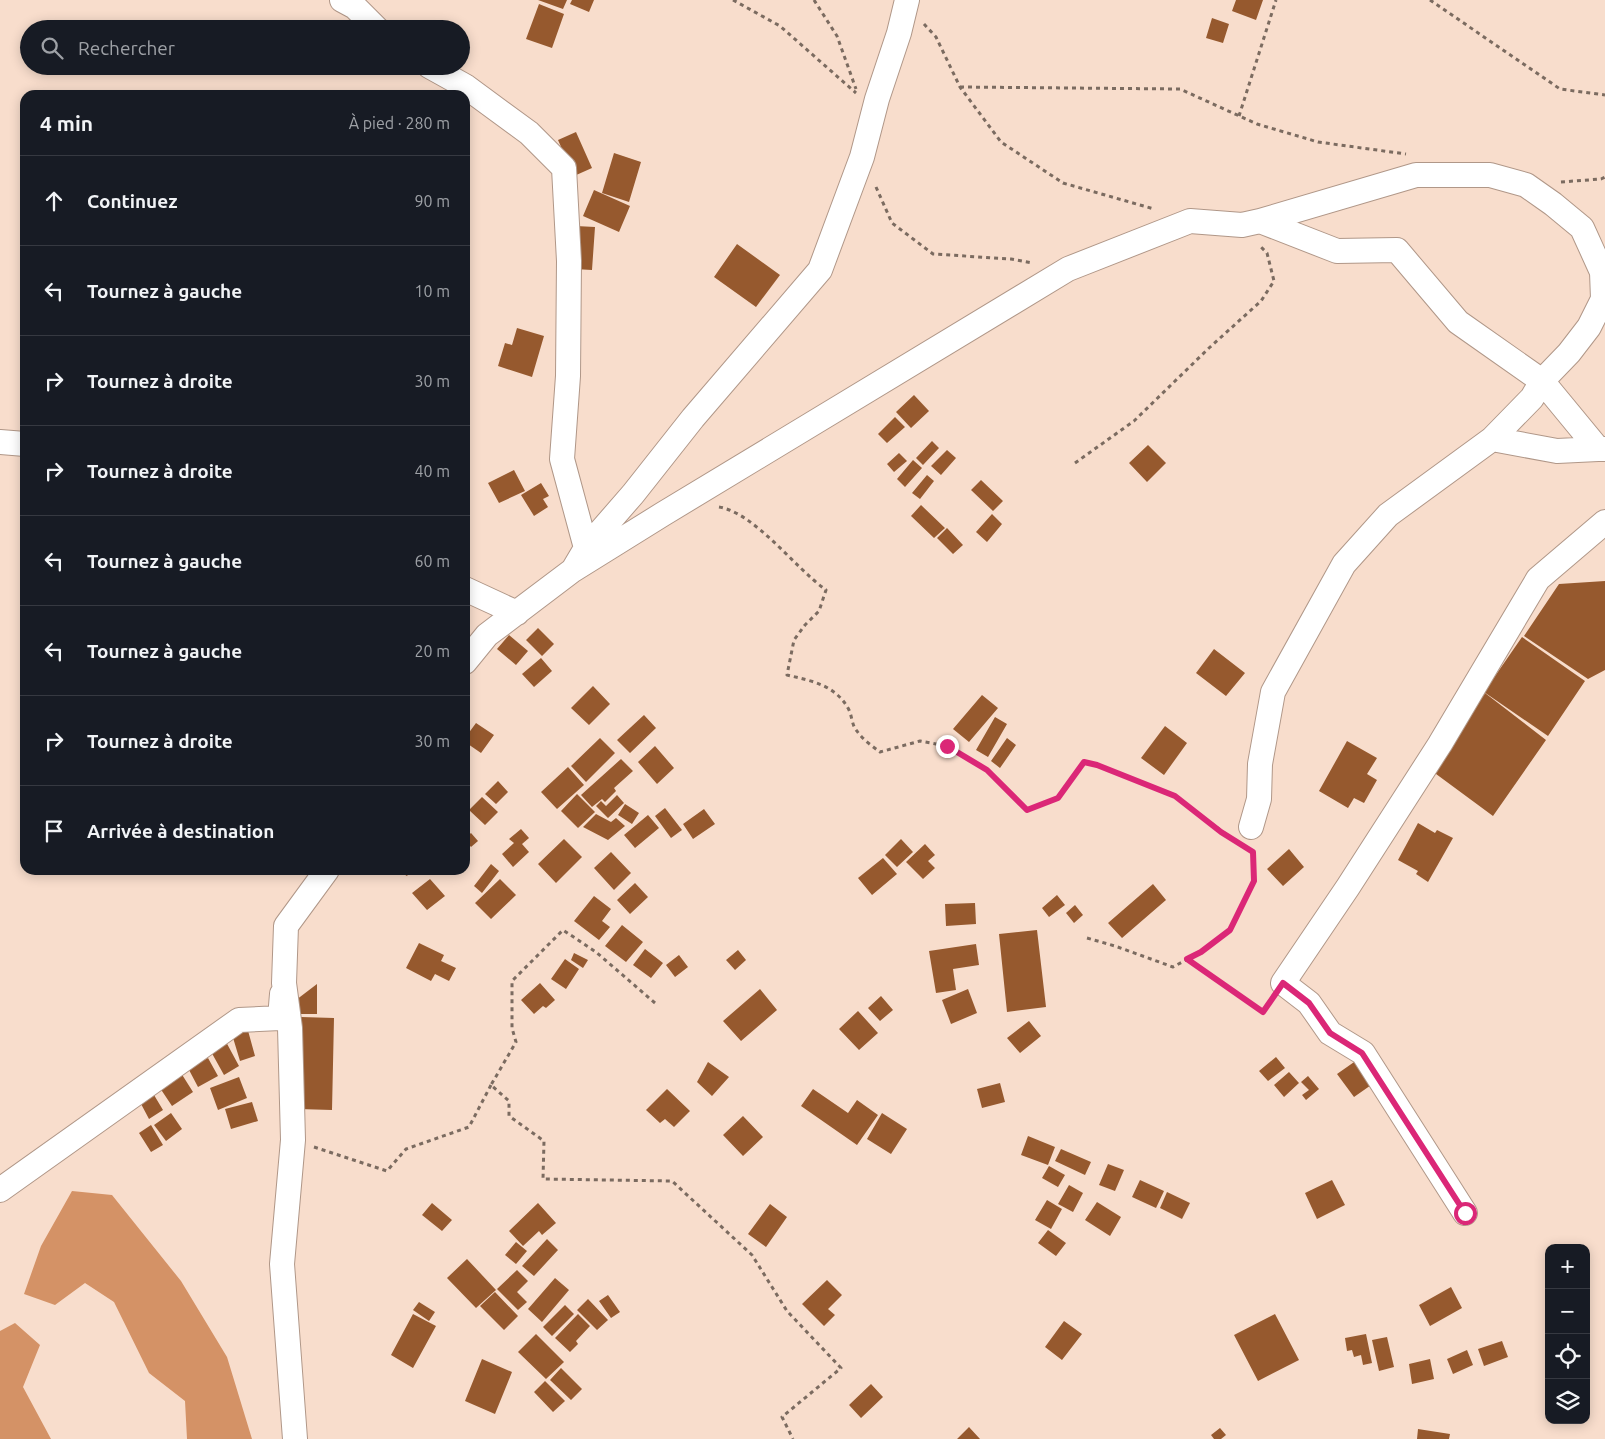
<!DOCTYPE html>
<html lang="fr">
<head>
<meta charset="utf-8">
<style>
  :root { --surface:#171b24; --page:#20242c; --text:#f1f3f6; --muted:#9ea1a6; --line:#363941 }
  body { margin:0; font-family:Ubuntu,sans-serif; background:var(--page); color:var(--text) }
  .controls { position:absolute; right:15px; bottom:15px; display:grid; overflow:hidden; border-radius:10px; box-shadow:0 2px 12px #0003 }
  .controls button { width:45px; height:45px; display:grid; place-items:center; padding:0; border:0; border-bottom:1px solid var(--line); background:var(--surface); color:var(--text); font:25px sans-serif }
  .stop { position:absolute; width:15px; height:15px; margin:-11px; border:4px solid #db2777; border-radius:50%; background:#fff }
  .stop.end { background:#db2777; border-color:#fff; box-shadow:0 1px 5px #0008 }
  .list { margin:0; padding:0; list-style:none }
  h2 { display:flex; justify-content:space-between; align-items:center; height:65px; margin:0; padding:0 20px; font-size:21px }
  h2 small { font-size:16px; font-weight:400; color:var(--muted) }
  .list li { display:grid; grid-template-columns:32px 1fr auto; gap:15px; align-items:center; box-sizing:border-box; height:90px; padding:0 20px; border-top:1px solid var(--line) }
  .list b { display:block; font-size:19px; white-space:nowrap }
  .list em { font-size:16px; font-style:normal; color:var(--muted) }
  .icon { flex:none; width:28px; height:28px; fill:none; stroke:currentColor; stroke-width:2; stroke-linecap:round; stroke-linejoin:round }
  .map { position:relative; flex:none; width:1605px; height:1439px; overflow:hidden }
  .search { position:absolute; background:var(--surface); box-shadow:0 2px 12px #0003; left:20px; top:20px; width:450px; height:55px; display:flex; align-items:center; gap:12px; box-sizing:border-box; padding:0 18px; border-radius:28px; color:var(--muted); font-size:19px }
  .panel { position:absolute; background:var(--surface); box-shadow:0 2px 12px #0003; left:20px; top:90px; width:450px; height:785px; border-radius:15px }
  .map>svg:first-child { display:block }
</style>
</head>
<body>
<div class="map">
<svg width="1605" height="1439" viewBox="0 0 1605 1439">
  <rect width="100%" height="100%" fill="#f8ddcc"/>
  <path fill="#d49266" d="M72,1191L112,1195L181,1281L227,1357L252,1439H187L185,1401L149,1373L114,1302L85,1283L55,1305L24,1294L41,1246Z
    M15,1323L40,1345L23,1387L51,1439H0V1331Z"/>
  <path fill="#96592e" d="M538,0H567L563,9Z
    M572,0H594L589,12L570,4Z
    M1236,0H1263L1256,20L1232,11Z
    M539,4L564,14L552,48L526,39Z
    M1212,18L1229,24L1223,43L1206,38Z
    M576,132L592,168L574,176L558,140Z
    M614,153L641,162L629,202L602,193Z
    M594,190L630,206L619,232L583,216Z
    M576,226L595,227L592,270L574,269Z
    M737,244L780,275L756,307L714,277Z
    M517,328L544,336L532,377L498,366L505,343L512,345Z
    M914,395L929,411L911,428L896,412Z
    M895,417L905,427L887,443L878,434Z
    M932,441L939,448L923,465L916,458Z
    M1148,445L1166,463L1147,482L1129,463Z
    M947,450L956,458L941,475L931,466Z
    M899,453L907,461L894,472L887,464Z
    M913,460L922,468L905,487L897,479Z
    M514,470L525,491L499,503L488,483Z
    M927,475L934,481L920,499L912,493Z
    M981,480L1003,501L993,511L971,490Z
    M541,483L549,496L543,499L548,507L534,516L521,495Z
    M921,505L945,528L934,538L911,516Z
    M992,514L1002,524L987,542L976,532Z
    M947,528L963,545L953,554L937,538Z
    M1605,581V670L1588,679L1524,636L1559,584Z
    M538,628L554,644L542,656L526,640Z
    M509,635L528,651L516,665L497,649Z
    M1522,637L1585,681L1548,736L1484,692Z
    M1214,649L1245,673L1226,696L1196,673Z
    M541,658L552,671L534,687L522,674Z
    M593,686L610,704L589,725L571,708Z
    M1485,693L1546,740L1493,816L1432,771Z
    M982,695L998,708L969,742L953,729Z
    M644,715L656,728L630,753L617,740Z
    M995,717L1007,724L988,757L976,750Z
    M476,723L494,735L481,753L465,742V738Z
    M1165,726L1187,743L1164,775L1141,758Z
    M600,738L615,753L586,782L571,766Z
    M1007,738L1016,745L1000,768L991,761Z
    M1347,741L1377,758L1367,774L1377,780L1364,803L1354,798L1348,808L1319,791Z
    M655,746L674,768L657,784L638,762Z
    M621,759L633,771L614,788L616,791L605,802L602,799L592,807L581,795Z
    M568,767L584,785L557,809L541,792Z
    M498,781L508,792L496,804L485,794Z
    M577,794L595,812L578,828L561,811Z
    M617,795L624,803L608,818L596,806L601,801L606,806Z
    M482,797L498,812L485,825L469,810Z
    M625,804L639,813L632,824L618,815Z
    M665,808L682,830L671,838L655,816Z
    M704,809L715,824L693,839L683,824Z
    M596,814L611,822L616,818L625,826L608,840L583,827Z
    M648,815L659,828L635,848L624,835Z
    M1418,823L1435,833L1437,830L1453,838L1428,882L1416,874L1418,871L1398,860Z
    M521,829L529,838L522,844L529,852L513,867L502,854L514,843L509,839Z
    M471,833L478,841L471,847L465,840V838Z
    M564,839L582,857L556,883L538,864Z
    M901,839L913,852L897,867L885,855Z
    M925,844L935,855L928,861L935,868L923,879L906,862Z
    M1289,849L1304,867L1283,886L1267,869Z
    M611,852L631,873L614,890L594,868Z
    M883,858L897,874L872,895L858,878Z
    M491,864L499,871L482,893L474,886Z
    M397,870H411L407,876Z
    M430,879L445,896L427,910L412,893Z
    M500,879L516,895L491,919L475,903Z
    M635,883L648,897L630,914L617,900Z
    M1153,884L1166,900L1122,938L1108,923Z
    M1057,895L1065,905L1049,917L1042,908Z
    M594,896L611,909L602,921L610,927L599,940L574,921Z
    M975,903L976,924L946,926L945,904Z
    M1075,905L1083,915L1074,923L1066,913Z
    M622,925L643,942L626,962L605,946Z
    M1037,930L1046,1007L1007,1012L999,934Z
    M419,943L444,955L441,961L456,968L449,981L435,974L431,981L406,968Z
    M976,944L979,965L953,969L956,990L936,993L929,951Z
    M645,949L663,963L651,978L633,965Z
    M738,950L746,960L735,970L726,960Z
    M574,953L588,960L583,968L571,960Z
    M679,955L688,967L675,977L666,965Z
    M565,959L579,969L566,989L551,979Z
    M540,983L555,1000L546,1008L543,1006L534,1014L521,1000Z
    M317,984V1014H294L296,1000Z
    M760,989L777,1010L741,1041L723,1021Z
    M968,989L977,1013L951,1024L942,1000Z
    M881,996L893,1010L880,1021L868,1008Z
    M858,1011L878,1033L859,1050L839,1029Z
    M301,1017L334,1018L332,1110L298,1109Z
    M1029,1021L1041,1036L1020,1053L1007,1038Z
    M247,1027L255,1056L240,1061L231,1031Z
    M225,1040L239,1066L224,1075L209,1048Z
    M1276,1057L1285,1068L1268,1081L1259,1071Z
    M208,1058L218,1076L198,1087L188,1068Z
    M1357,1060L1374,1083L1354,1097L1337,1074Z
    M708,1062L729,1077L712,1096L697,1082Z
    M1289,1072L1299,1083L1284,1097L1274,1085Z
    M181,1073L193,1092L172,1106L160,1088Z
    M1308,1076L1319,1089L1306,1100L1302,1095L1309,1090L1301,1082Z
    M239,1077L247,1098L218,1110L210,1088Z
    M1000,1083L1005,1102L982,1108L977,1089Z
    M667,1089L690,1111L674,1127L665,1119L660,1123L646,1110Z
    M813,1089L848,1113L857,1100L878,1115L857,1145L801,1106Z
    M154,1095L163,1110L149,1119L140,1102Z
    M252,1102L258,1121L231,1129L225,1109Z
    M171,1113L182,1129L166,1141L154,1125Z
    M882,1113L907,1129L891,1154L867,1139Z
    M743,1116L763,1137L743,1156L723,1135Z
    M151,1125L163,1145L151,1152L139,1133Z
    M1028,1136L1055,1147L1048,1165L1021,1155Z
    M1061,1149L1091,1162L1085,1175L1055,1161Z
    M1108,1164L1124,1170L1115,1191L1099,1185Z
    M1049,1166L1065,1175L1058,1187L1042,1178Z
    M1140,1180L1164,1191L1156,1208L1132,1197Z
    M1332,1180L1345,1205L1317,1219L1305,1193Z
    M1069,1185L1083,1193L1073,1212L1058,1204Z
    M1167,1192L1190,1203L1182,1219L1160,1208Z
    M1047,1200L1062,1209L1051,1229L1035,1220Z
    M1097,1202L1121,1217L1110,1236L1085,1220Z
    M432,1203L452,1220L442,1231L422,1215Z
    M538,1203L556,1223L542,1235L539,1231L523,1246L509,1231Z
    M770,1204L787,1217L766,1247L748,1234Z
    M1048,1230L1066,1243L1056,1256L1038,1243Z
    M547,1239L558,1250L534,1276L522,1266Z
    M516,1242L527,1251L516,1264L505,1255Z
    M467,1259L496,1290L476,1308L447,1278Z
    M517,1270L528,1281L517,1292L527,1302L518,1310L497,1289Z
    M555,1278L569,1290L542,1322L528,1309Z
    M827,1280L842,1295L828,1309L835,1315L824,1326L802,1304Z
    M1451,1287L1462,1308L1430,1326L1419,1305Z
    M495,1292L518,1316L504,1330L480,1306Z
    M608,1295L620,1312L611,1318L599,1301Z
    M588,1299L608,1320L597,1330L577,1310Z
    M419,1302L435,1312L429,1321L413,1310Z
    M565,1305L574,1314L552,1336L543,1327Z
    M413,1314L436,1326L413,1368L391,1355Z
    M578,1314L590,1326L576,1341L578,1344L570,1352L555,1338Z
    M1275,1314L1299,1360L1258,1381L1234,1335Z
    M1064,1321L1082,1334L1062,1360L1045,1347Z
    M536,1334L564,1362L546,1379L518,1352Z
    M1366,1334L1372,1363L1363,1365L1361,1355L1354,1357L1352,1350L1347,1351L1345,1338Z
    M1387,1337L1394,1367L1379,1371L1372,1340Z
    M1502,1341L1508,1357L1484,1366L1478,1349Z
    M1467,1350L1473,1365L1453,1374L1447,1359Z
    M482,1359L512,1372L495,1414L465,1401Z
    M1430,1359L1434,1379L1412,1384L1409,1364Z
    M561,1368L582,1389L571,1400L550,1380Z
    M545,1381L565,1401L553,1412L534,1392Z
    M871,1384L883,1397L861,1418L849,1405Z
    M969,1427L980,1439H957Z
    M1220,1428L1226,1435L1221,1439H1214L1211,1435Z
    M1418,1429L1450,1434L1449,1439H1417Z"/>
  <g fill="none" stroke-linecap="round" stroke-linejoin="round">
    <defs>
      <path id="minor" d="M342,0L355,7L377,29
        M429,66L465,86L529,133L564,168L569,261L568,376L562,459L586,548
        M1260,221L1416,175H1490L1526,185L1553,204L1582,228L1602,272L1603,299L1589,327L1569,353L1542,381L1532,398L1492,439
        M0,442L25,444
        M573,570L663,514L1068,269L1190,221L1242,225L1260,221L1337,251L1397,250L1458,322L1542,381L1598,449H1605
        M465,589L517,613
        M465,662L487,635L573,570L586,548L633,494L693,418L820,270L862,157L877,99L899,33L907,0
        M1251,827L1259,799L1260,764L1273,692L1344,564L1388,515L1492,439L1557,451L1598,449
        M0,1190L239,1020L280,1018L282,994
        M1465,1213L1363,1053L1330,1033L1309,1003L1283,983L1348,887L1440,744L1538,579L1605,522
        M295,1439L282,1264L293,1140L290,1028L284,983L286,926L327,870"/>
    </defs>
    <use href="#minor" stroke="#b09788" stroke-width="26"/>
    <path stroke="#7b6b60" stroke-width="3" stroke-dasharray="4 4" stroke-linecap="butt" d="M733,0L780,26L856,93
      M814,0L837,36L856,89
      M1430,0L1560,89L1605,95
      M924,24L936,37L960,87L1001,142L1063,183L1154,209
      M960,87L1180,89L1257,124L1318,142L1406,154
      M1239,116L1276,0
      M1561,182L1601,179L1605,177
      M876,187L892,223L933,254L1011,259L1033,263
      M1075,463L1134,421L1209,348L1261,301L1274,281L1267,253L1261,247
      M719,507C755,513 795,568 826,590L819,611L805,625L794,640L787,675C812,681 836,685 849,710C852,716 852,726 857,731C862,739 872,746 880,752L920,741L947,746L987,770L1027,810L1058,798L1084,762L1097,765L1175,796L1231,838
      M1087,938L1115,946L1173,967L1201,952L1230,930L1254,881L1253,850
      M1187,959L1263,1012L1270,1002
      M655,1003L596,952L563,930L512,981V1028L516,1042L491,1085L509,1101V1116L544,1141L543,1179L672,1181L752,1255L787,1311L841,1368L782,1417L793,1439
      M314,1147L387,1171L406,1149L469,1127L491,1085"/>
    <use href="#minor" stroke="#fff" stroke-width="24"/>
  </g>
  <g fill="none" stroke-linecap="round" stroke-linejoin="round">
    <path stroke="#db2777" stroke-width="6" d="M947,746L987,770L1027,810L1058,798L1084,762L1097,765L1175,796L1221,832L1253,852L1254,881L1230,930L1201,952L1187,959L1263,1012L1283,983L1309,1003L1330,1033L1362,1053L1465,1213"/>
  </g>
</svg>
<div class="controls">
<button>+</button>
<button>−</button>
<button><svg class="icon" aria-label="locate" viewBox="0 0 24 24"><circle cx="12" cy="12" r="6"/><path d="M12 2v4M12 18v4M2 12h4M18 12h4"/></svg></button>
<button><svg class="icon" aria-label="layers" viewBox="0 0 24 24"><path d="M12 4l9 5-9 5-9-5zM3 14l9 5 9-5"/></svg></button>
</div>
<div class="stop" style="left:1465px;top:1213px"></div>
<div class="stop end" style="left:947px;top:746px"></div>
<div class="search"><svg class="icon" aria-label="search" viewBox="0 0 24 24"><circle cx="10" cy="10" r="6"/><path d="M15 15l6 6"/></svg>Rechercher</div>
<section class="panel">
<h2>4 min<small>À pied · 280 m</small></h2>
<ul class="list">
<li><svg class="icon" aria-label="ahead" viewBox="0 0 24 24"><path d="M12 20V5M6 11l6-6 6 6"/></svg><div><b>Continuez</b></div><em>90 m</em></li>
<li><svg class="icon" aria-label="left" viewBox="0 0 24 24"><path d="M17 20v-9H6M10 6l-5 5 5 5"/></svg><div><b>Tournez à gauche</b></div><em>10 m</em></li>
<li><svg class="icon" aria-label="right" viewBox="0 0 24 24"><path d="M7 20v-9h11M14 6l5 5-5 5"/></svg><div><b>Tournez à droite</b></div><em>30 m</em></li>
<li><svg class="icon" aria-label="right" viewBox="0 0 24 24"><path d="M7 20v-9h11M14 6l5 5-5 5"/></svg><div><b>Tournez à droite</b></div><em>40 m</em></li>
<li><svg class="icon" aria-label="left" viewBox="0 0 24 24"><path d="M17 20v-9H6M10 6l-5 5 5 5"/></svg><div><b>Tournez à gauche</b></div><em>60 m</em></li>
<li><svg class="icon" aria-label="left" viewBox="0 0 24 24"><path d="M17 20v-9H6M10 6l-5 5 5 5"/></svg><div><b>Tournez à gauche</b></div><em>20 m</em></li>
<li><svg class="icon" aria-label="right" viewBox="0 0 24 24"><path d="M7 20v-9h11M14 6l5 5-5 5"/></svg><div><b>Tournez à droite</b></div><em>30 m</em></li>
<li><svg class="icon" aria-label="arrive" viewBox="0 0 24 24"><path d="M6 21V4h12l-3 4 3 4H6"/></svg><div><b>Arrivée à destination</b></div></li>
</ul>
</section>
</div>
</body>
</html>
